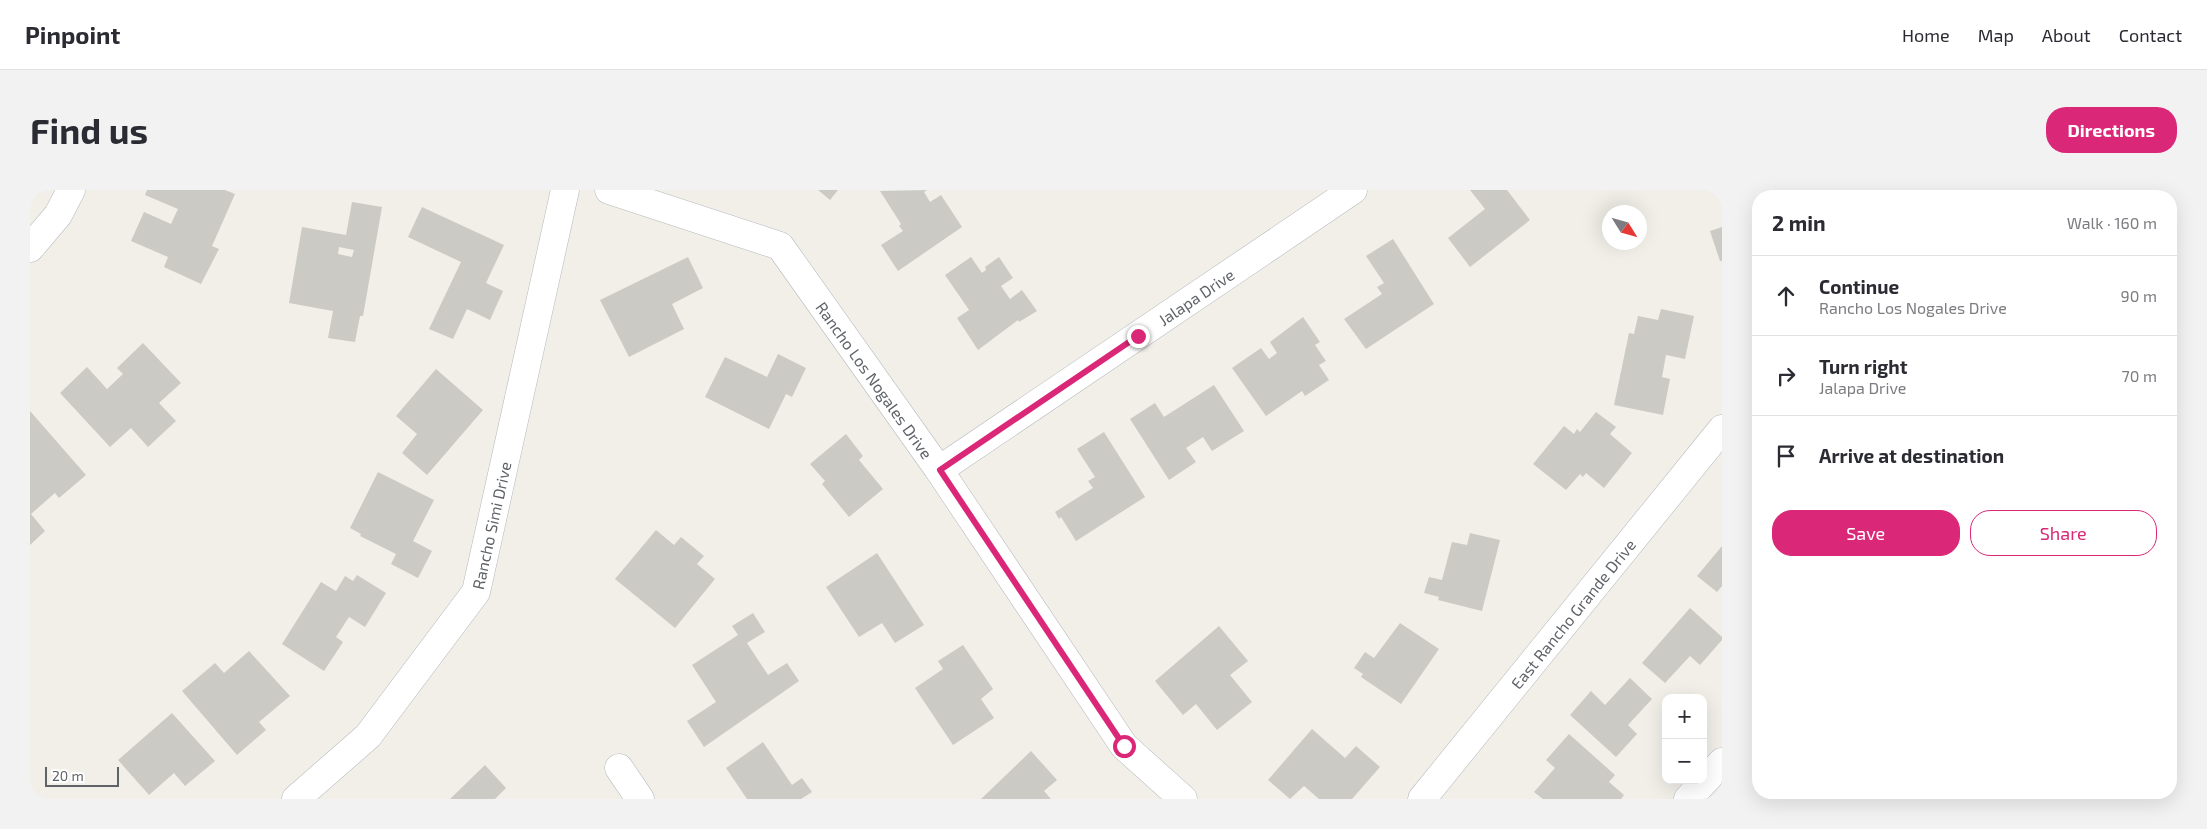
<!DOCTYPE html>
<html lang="en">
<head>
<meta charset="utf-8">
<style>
  :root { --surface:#fff; --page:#f2f2f3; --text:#2b2b33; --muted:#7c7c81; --line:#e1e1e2; --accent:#db2777 }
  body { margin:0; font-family:"Exo 2",sans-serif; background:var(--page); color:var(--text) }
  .controls { position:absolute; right:15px; bottom:15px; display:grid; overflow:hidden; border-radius:10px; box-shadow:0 5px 20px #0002 }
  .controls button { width:45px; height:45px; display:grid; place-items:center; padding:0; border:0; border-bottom:1px solid var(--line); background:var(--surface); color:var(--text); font:25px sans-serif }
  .compass { position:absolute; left:1572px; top:15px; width:45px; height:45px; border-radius:50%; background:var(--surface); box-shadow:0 5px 20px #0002; rotate:127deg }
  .scale { position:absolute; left:15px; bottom:12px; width:74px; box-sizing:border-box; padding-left:5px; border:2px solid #5f6368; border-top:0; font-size:14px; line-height:18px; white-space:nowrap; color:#5f6368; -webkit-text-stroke:4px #fff; paint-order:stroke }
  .stop { position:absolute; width:15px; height:15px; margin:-11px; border:4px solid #db2777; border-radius:50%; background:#fff }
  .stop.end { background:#db2777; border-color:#fff; box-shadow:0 1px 5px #0008 }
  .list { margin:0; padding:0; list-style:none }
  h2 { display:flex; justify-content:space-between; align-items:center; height:65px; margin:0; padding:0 20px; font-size:21px }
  h2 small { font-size:16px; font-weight:400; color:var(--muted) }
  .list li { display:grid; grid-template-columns:32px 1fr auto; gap:15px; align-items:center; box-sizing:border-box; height:80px; padding:0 20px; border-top:1px solid var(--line) }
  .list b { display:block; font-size:19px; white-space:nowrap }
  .list p { margin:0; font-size:16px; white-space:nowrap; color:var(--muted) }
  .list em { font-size:16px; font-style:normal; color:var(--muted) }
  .actions { display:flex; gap:10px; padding:15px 20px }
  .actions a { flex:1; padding:11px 0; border:1px solid var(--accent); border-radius:20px; text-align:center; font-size:18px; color:var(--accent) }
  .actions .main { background:var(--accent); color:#fff }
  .icon { flex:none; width:28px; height:28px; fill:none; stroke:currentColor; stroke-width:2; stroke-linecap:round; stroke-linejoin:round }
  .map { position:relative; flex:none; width:1692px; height:609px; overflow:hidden; border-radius:20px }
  header { display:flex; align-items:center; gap:30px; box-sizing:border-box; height:70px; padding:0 25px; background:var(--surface); border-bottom:1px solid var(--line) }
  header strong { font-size:24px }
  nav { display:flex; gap:28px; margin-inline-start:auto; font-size:18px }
  .intro { display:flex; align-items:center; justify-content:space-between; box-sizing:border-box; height:120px; padding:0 30px }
  h1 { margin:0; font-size:35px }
  .button { padding:12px 22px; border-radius:20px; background:var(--accent); color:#fff; font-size:18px; font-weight:700 }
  main { display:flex; gap:30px; padding:0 30px }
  aside { flex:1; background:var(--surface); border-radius:20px; box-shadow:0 5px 20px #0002 }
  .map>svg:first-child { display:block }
</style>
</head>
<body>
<header>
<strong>Pinpoint</strong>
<nav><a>Home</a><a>Map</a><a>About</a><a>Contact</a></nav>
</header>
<div class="intro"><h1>Find us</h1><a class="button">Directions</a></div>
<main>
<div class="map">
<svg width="1692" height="609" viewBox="0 0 1692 609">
  <rect width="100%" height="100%" fill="#f1efe8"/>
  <path fill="#cccac5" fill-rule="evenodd" d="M117,0H195L205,4L182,56L189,59L171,94L134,77L138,67L101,51L114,22L141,34L148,19L115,5Z
    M788,0H808L800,10Z
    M897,0L894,2L900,12L911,5L932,37L868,81L851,55L873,41L869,36L871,34L850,1Z
    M1440,0H1477L1500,30L1440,77L1418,48L1455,19Z
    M322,12L352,17L333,126H330L325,152L298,148L303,121L259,113L272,37L316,45ZM309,57L324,60L322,67L308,64Z
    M392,17L474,55L456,93L473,101L460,130L437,119L423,149L399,139L431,72L378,47Z
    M1692,37V71H1690L1680,41Z
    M1363,49L1404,114L1336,159L1314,129L1352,104L1347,97L1354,93L1336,66Z
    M658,67L673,98L642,114L654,139L599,167L570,110Z
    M941,67L952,83L956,80L955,77L969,67L983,88L971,96L980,109L992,100L1007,121L989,132L988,130L948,160L927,128L939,120L915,85Z
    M1631,119L1664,126L1655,169L1636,165L1632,187L1640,189L1633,225L1584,215L1599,143L1604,144L1608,126L1628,130Z
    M1273,127L1290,152L1285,155L1296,171L1289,175L1299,190L1275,206L1272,201L1236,226L1202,178L1231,158L1239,169L1247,163L1240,152Z
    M113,153L151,193L129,213L146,231L118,257L101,238L80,257L30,203L57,177L77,199L93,184L87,178Z
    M748,164L776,178L762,207L756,204L739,239L675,207L695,167L737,187Z
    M406,179L453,220L397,285L372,263L387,244L366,226Z
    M1184,195L1214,241L1182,261L1173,247L1156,258L1166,272L1139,290L1100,229L1125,213L1134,227Z
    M0,221L56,285L29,308L25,303L1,324L15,341L0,355Z
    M1566,222L1586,237L1580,244L1602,263L1574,298L1556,283L1553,287L1550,284L1536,300L1503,274L1534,236L1544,244L1547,239L1550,242Z
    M1074,242L1115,307L1046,351L1031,327L1029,329L1025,322L1063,298L1058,291L1065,287L1047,259Z
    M816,244L833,266L829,270L853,299L819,327L792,294L795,291L780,274Z
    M348,282L404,310L383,351L402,361L388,388L361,374L366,364L330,346L331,344L320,338Z
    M626,340L644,355L651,347L674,366L667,374L685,389L645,438L585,389Z
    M1440,343L1470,350L1452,421L1408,410L1409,407L1394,403L1399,387L1412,390L1422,352L1437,355Z
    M1692,356V396L1687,402L1667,386Z
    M847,363L894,435L865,453L852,433L829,447L796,397Z
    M327,385L356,403L335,437L319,427L306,447L313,452L294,481L252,454L291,392L306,401L315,386L323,391Z
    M1660,418L1692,447V450L1670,475L1660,466L1635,493L1612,473Z
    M723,423L735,442L717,453L738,485L757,473L769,491L674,557L657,531L686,512L662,475L708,445L702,436Z
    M1370,433L1409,459L1371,514L1331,487L1333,484L1324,478L1335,462L1344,468Z
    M1189,436L1218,471L1200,485L1222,512L1187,540L1166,514L1153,525L1125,491Z
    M933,455L963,499L951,509L964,528L923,555L885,498L913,479L908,471Z
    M219,461L260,506L229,532L236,540L207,565L152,501L185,473L194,483Z
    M1600,488L1622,509L1598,535L1607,544L1586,567L1540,525L1561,501L1575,515Z
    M142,523L185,571L155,596L144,583L119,605L88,570Z
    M1282,539L1315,568L1326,556L1350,577L1322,609H1289L1274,596L1260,609L1238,590Z
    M1539,544L1585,585L1579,592L1594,605L1591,609H1513L1504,602L1525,578L1516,570Z
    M733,552L762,595L772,588L782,602L771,609H717L696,578Z
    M1001,561L1027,590L1014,601L1021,609H951Z
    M455,575L476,598L465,609H420Z"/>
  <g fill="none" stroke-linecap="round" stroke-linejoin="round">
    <defs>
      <g id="minor">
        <path id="s1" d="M579,0L750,56L909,280L1094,556L1153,609"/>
        <path d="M0,58L28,25L41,0"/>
        <path id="s2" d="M909,280L1323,0"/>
        <path d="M589,578L610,609"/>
        <path id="s3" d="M266,609L338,546L446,402L535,0"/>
        <path id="s4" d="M1392,609L1692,239"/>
        <path d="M1658,609L1692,572"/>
      </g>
    </defs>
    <use href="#minor" stroke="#b5b8bc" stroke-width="29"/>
    <use href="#minor" stroke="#fff" stroke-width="28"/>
  </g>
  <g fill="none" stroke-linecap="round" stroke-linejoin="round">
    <path stroke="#db2777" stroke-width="6" d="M1094,556L910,280L1108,146"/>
  </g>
  <g text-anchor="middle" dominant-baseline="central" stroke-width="5" stroke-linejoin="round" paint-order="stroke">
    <g font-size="16" fill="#5f6368" stroke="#fff">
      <text stroke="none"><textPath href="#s2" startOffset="310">Jalapa Drive</textPath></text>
      <text stroke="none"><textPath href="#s1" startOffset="344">Rancho Los Nogales Drive</textPath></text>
      <text stroke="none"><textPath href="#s3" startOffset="344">Rancho Simi Drive</textPath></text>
      <text stroke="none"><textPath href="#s4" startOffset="239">East Rancho Grande Drive</textPath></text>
    </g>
  </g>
</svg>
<div class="controls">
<button>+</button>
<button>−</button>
</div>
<svg class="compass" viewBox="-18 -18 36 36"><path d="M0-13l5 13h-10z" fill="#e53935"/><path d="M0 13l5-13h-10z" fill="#7c7c81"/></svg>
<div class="scale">20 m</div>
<div class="stop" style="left:1094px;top:556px"></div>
<div class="stop end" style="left:1108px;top:146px"></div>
</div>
<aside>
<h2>2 min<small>Walk · 160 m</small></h2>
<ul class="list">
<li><svg class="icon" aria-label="ahead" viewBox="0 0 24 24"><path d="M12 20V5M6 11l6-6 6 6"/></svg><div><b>Continue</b><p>Rancho Los Nogales Drive</p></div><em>90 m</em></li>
<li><svg class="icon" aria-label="right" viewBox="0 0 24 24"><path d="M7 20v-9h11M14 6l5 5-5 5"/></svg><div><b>Turn right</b><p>Jalapa Drive</p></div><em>70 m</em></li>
<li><svg class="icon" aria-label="arrive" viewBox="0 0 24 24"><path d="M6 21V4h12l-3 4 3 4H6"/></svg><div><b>Arrive at destination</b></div></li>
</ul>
<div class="actions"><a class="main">Save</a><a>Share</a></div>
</aside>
</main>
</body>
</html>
